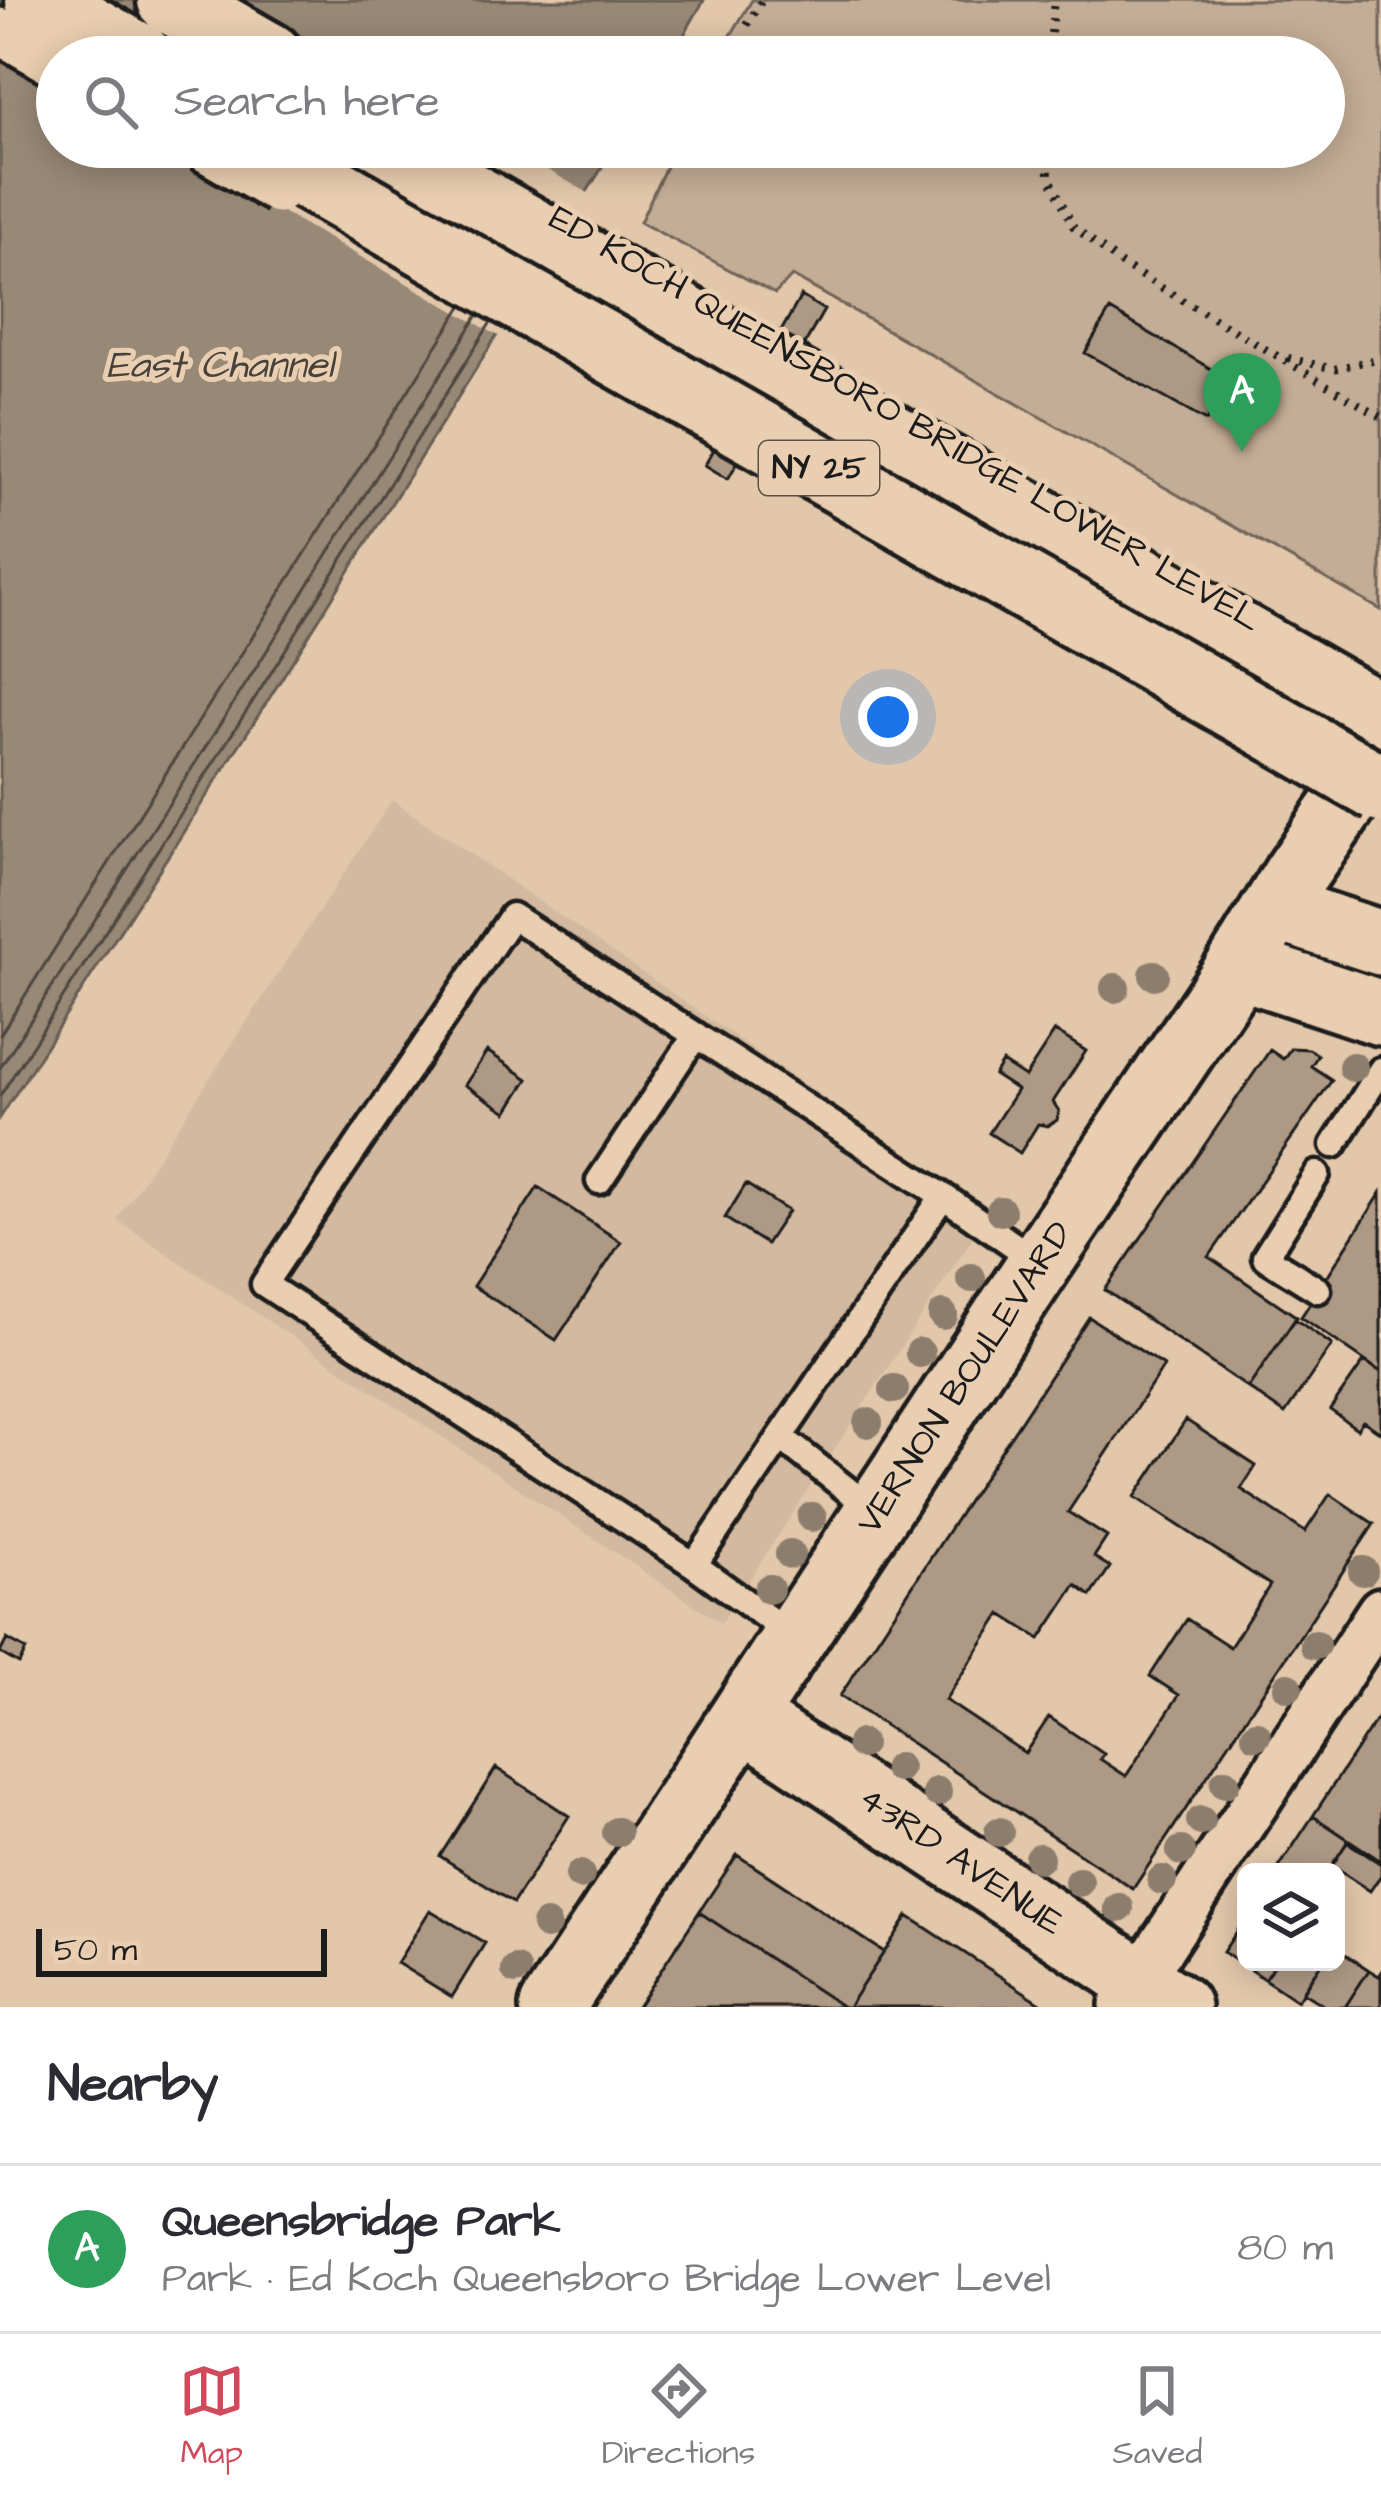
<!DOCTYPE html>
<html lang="en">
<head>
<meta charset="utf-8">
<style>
  :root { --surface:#fff; --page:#f2f2f3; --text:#2b2b33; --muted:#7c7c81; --line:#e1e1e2; --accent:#d1495b }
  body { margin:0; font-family:"Architects Daughter",sans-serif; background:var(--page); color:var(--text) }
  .controls { position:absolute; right:36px; bottom:36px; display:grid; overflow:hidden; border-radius:18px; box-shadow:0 6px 30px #0003 }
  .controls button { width:108px; height:108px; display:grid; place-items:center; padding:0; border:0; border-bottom:3px solid var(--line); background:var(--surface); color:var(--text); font:60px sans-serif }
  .scale { position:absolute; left:36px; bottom:30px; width:291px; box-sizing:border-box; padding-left:12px; border:6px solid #1c1c1c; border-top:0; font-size:33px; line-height:42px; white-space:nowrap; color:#1c1c1c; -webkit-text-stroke:9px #eaceb1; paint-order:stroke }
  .you { position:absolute; left:888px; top:717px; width:42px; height:42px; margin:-30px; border:9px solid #fff; border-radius:50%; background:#1a73e8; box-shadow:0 0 0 18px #1a73e833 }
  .badge { display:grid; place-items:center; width:78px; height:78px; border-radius:50%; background:var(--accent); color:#fff; font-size:39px; font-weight:700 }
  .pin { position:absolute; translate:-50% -99px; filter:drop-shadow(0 3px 6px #0008) }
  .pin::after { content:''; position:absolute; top:63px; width:42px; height:36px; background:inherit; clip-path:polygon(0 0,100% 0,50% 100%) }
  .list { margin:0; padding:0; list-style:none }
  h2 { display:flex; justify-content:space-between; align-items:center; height:156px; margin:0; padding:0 48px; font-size:51px }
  h2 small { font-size:39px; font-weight:400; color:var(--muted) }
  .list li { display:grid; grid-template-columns:78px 1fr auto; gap:36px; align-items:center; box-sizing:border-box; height:168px; padding:0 48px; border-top:3px solid var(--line) }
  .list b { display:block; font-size:45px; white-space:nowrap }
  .list p { margin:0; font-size:39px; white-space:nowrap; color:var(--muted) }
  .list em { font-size:39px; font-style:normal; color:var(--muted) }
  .icon { flex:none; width:66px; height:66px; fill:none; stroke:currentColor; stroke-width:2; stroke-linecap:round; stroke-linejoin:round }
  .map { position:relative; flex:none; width:1381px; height:2007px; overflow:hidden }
  .search { position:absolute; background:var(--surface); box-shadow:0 6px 30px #0003; left:36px; right:36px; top:36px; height:132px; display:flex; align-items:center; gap:30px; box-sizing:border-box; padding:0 42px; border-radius:66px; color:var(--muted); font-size:45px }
  .sheet { height:324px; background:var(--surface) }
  nav { display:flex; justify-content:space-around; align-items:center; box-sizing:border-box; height:168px; border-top:3px solid var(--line); background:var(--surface); font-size:33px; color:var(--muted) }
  nav a { display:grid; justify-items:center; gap:6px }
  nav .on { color:var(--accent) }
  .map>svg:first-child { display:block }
</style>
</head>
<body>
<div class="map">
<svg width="1381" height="2007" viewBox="0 0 1381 2007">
  <rect width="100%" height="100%" fill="#e2c7ab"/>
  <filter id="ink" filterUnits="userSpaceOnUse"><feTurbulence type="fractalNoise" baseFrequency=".00833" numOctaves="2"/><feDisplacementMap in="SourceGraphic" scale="24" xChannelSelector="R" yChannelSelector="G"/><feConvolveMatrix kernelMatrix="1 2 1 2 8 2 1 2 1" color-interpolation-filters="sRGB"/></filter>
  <g filter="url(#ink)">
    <path fill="#d2b9a0" d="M392,800L985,1209L975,1234L721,1623L117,1220Z"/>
    <path fill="#c4ad96" stroke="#706459" stroke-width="3" d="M752,0H1381V610L792,276L775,294L640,222L675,147H1324V57H718Z"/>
    <path fill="#988876" stroke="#665d52" stroke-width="3" d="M0,0H704L671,57H57V147H615L272,694L0,1118Z"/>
    <path fill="#e2c7ab" d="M169,147H507L592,195L502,338Z"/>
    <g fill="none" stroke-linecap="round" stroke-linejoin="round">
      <path stroke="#4e4740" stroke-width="3" d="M0,1035L462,306
        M0,1068L249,679L478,315
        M0,1096L262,687L491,322"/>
    </g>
    <path fill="#ae9985" stroke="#1c1c1c" stroke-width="3" d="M801,296L824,310L728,479L705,465Z
      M1110,310L1230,380L1206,421L1085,353Z
      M1055,1031L1086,1051L1053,1102L1059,1111L1057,1120L1048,1126L1038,1124L1020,1153L989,1133L1017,1090L994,1075L1002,1062L1025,1077Z
      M1291,1048L1309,1049L1318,1055L1311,1066L1332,1080L1209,1257L1297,1317L1248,1388L1105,1290L1270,1050L1283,1059Z
      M487,1051L528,1079L507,1112L465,1085Z
      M746,1184L788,1211L766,1244L725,1218Z
      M538,1187L621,1242L556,1340L473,1286Z
      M1381,1193V1372L1301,1317Z
      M1089,1317L1164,1366L1068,1512L1107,1537L1094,1557L1110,1567L1091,1596L1076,1585L1040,1639L1001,1614L945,1700L1025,1753L1049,1717L1104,1754L1100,1759L1126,1776L1179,1695L1150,1676L1187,1619L1230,1647L1270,1585L1135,1497L1186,1420L1256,1466L1241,1489L1305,1532L1330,1494L1374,1524L1133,1889L840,1696Z
      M1295,1319L1332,1345L1285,1414L1248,1388Z
      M1364,1361L1381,1372V1433L1363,1421L1357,1429L1330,1410Z
      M7,1639L26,1650L19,1664L0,1653Z
      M1381,1712V1861L1313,1816Z
      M496,1768L569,1816L513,1903L440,1856Z
      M1313,1816L1349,1840L1327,1872H1276Z
      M1347,1842L1381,1864V1875L1370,1891L1332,1866Z
      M737,1855L884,1952L848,2007H843L699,1912Z
      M430,1910L485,1943L452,1997L397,1963Z
      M699,1912L843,2007H637Z
      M908,1916L1047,2007H848Z
      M1246,1918V1962H1276L1264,1979L1223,1952Z
      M1336,1948L1369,1970L1345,2007H1326L1302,1992L1322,1962H1336Z
      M1276,1962H1322L1297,2001L1264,1979Z
      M1369,1970L1379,1976L1381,1973V2007H1345Z"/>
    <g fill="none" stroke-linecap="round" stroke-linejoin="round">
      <defs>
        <path id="lane" d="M1334,1145L1381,1070
          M1317,1174L1265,1257L1318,1290
          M599,1181L696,1035
          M782,1438L874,1511
          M694,1565L943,1196
          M794,1637L694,1565L264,1284L512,916L943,1196L1038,1262"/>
        <path id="street" d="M0,31L57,64
          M1123,2005L1381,1611"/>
        <path id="secondary" d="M1275,908L1381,943
          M1239,966L1381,1013
          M743,1717L1178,2007
          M552,2007L1040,1263L1239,966L1295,875L1381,751"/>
        <path id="highway" d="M39,0L139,57
          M171,0L270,57
          M384,147L1381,717"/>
      </defs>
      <use href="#lane" stroke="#1c1c1c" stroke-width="33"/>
      <use href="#street" stroke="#1c1c1c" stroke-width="54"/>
      <use href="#secondary" stroke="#1c1c1c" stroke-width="72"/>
      <use href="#highway" stroke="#1c1c1c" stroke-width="75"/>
      <path stroke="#1c1c1c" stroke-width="8" stroke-dasharray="3 9" stroke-linecap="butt" d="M747,25L762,0
        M1049,57L1054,0
        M1048,147L1049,176L1073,226L1121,264L1381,417
        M1288,358L1334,369L1381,358"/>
      <use href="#lane" stroke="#eaceb1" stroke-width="24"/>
      <use href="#street" stroke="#eaceb1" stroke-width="45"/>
      <use href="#secondary" stroke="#eaceb1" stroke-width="63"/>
      <use href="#highway" stroke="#eaceb1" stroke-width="66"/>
      <defs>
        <path id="street-bridge" d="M203,147L278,190"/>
        <path id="highway-bridge" d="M257,147L1381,789"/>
      </defs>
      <use href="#street-bridge" stroke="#1c1c1c" stroke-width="54" stroke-linecap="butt"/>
      <use href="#highway-bridge" stroke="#1c1c1c" stroke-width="75" stroke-linecap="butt"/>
      <use href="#street-bridge" stroke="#eaceb1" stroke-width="45"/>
      <use href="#highway-bridge" stroke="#eaceb1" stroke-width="66"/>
    </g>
    <g fill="#8c7d6d">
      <circle cx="1154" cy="975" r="15"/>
      <circle cx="1115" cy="988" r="15"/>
      <circle cx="1353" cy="1067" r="15"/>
      <circle cx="1001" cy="1211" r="15"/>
      <circle cx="971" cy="1278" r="15"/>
      <circle cx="943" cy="1315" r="15"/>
      <circle cx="920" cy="1353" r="15"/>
      <circle cx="894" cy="1389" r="15"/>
      <circle cx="868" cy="1423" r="15"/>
      <circle cx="812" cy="1517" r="15"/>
      <circle cx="790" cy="1554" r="15"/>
      <circle cx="1363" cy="1571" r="15"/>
      <circle cx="769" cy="1589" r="15"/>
      <circle cx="1315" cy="1645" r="15"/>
      <circle cx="1288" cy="1687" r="15"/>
      <circle cx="1256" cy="1735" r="15"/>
      <circle cx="861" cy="1744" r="15"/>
      <circle cx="898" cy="1768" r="15"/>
      <circle cx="1225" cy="1783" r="15"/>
      <circle cx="937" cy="1792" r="15"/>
      <circle cx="1201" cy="1821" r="15"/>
      <circle cx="617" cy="1832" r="15"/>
      <circle cx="999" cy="1832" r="15"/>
      <circle cx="1181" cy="1851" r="15"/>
      <circle cx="1039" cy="1858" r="15"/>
      <circle cx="580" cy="1875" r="15"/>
      <circle cx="1162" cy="1880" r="15"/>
      <circle cx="1079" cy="1882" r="15"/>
      <circle cx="1119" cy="1908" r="15"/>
      <circle cx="546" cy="1925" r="15"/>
      <circle cx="516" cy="1970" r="15"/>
    </g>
  </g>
  <g text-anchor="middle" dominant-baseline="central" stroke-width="10" stroke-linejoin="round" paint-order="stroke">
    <rect fill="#eaceb1" stroke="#5a5149" stroke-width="3" x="759" y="441" width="120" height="54" rx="9"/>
    <g font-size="33" font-weight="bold" fill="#1c1c1c">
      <text x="819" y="468">NY 25</text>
    </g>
    <g font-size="36" fill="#1c1c1c" stroke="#eaceb1">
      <text transform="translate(905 419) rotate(30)">ED KOCH QUEENSBORO BRIDGE LOWER LEVEL</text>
      <text transform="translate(965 1378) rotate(-57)">VERNON BOULEVARD</text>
      <text transform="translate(961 1861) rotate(34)">43RD AVENUE</text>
    </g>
    <g font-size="39" font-style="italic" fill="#47423c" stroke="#eaceb1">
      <text x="220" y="366">East Channel</text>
    </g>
  </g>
</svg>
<div class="controls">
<button><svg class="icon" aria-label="layers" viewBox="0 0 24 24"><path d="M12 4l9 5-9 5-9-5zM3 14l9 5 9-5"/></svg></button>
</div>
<div class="scale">50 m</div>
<div class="you"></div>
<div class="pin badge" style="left:1242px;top:452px;background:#2e9e5b">A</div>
<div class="search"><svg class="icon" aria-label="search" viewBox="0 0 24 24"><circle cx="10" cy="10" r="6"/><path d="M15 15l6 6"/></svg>Search here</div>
</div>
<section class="sheet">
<h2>Nearby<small></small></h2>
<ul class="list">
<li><span class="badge" style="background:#2e9e5b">A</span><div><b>Queensbridge Park</b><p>Park · Ed Koch Queensboro Bridge Lower Level</p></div><em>80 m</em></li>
</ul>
</section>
<nav>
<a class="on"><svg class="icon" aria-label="map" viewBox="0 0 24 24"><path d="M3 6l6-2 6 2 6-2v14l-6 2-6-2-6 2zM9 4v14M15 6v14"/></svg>Map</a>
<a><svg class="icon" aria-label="directions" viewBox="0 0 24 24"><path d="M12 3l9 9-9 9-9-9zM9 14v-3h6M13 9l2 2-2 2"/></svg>Directions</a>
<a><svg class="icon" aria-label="saved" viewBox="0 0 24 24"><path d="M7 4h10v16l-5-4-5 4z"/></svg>Saved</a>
</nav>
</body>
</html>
